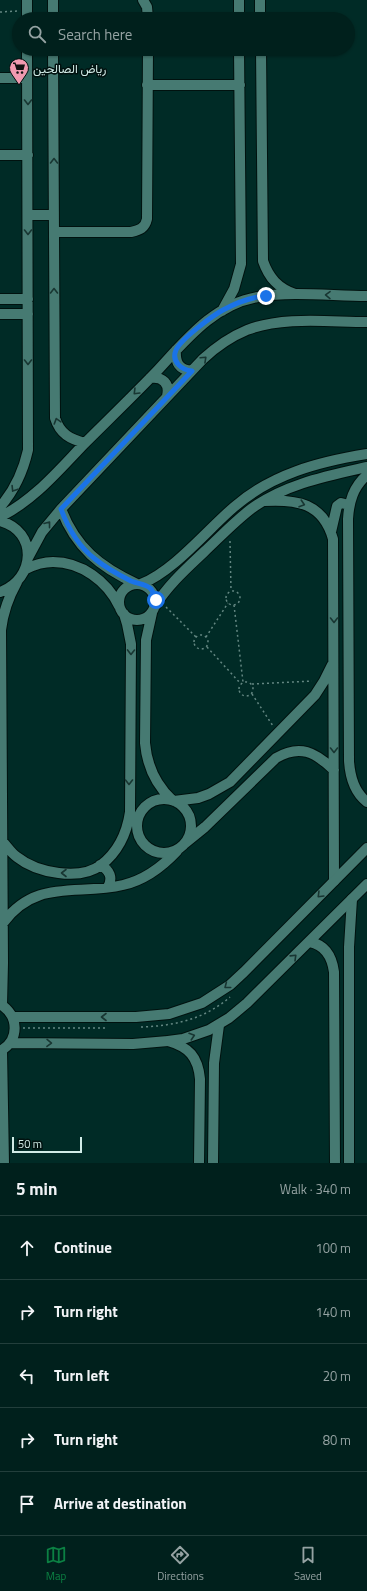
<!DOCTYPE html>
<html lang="en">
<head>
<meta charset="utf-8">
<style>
  :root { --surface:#00201c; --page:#0e2d29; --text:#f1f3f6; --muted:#95a3a3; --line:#223e3b; --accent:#0b8043 }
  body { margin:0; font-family:"Titillium Web",Vazirmatn,sans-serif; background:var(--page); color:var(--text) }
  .scale { position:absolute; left:12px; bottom:10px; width:70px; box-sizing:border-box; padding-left:4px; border:2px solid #d1ece7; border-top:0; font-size:11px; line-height:14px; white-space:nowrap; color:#d1ece7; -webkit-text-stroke:3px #00110f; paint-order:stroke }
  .stop { position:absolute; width:12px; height:12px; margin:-9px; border:3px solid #1a73e8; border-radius:50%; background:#fff }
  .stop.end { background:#1a73e8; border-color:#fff; box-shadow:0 1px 4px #0008 }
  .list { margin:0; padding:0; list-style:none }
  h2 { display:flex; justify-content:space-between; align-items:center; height:52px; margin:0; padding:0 16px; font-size:17px }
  h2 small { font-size:13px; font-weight:400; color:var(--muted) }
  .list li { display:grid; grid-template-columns:26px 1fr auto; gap:12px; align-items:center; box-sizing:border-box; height:64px; padding:0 16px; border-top:1px solid var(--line) }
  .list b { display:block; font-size:15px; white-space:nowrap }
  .list em { font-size:13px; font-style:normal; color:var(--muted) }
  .icon { flex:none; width:22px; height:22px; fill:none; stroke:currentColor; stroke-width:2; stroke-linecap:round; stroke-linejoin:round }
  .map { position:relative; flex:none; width:367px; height:1163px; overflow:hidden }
  .search { position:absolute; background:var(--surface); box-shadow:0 1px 3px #0004; left:12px; right:12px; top:12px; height:44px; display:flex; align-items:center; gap:10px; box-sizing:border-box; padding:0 14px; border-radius:22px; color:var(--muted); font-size:15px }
  .sheet { height:372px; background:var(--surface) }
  nav { display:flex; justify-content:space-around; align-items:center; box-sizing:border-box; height:56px; border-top:1px solid var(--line); background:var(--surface); font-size:11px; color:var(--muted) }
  nav a { display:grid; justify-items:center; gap:2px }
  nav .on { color:var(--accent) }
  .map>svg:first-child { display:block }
</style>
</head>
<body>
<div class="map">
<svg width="367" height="1163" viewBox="0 0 367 1163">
  <rect width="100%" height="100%" fill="#002b26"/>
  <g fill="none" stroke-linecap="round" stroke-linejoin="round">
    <defs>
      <path id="minor" d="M27,0V19
        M53,0V19
        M143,0L147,7L148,19
        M239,0V19
        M260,0V19
        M53,49L55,418C60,434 70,439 85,443
        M261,49L263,261C269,278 278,288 295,294
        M0,78H27
        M147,85H240
        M0,155H28
        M28,215H54
        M54,232H131C140,230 145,228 147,219L148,49
        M0,299H28
        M222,311L234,289L241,264L239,49
        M0,314H28
        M176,350C175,363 179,369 191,371
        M150,378C163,376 170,384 167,396
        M367,475C353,487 349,502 348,519L349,761C350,777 354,792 367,802
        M264,501C297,499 323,503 333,539L334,881
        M0,507C15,490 23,472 28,450L27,49
        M61,509C76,548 100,567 137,584
        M0,517C34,500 58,471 84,444C108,420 133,396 157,371C185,341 214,304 258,297C292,291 332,296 367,296
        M0,521C38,531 36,579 0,592
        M331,532L337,506L341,503L349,505
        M28,558L42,532L61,509L203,359C216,347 230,337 247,330C283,316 329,322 367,322
        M26,569C34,565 43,562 53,562C81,562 107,581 119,606
        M119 602a18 18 0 1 1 36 0a18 18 0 1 1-36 0Z
        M141,584C174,571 206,531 234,507C272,474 318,462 367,454
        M155,606C168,585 186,569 204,552C219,538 234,522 251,509C285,484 327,476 367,467
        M152,613L146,640L145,743C147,766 155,784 172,800
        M137 826a27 27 0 1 1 54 0a27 27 0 1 1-54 0Z
        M174,801L198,798L209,794L230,782L315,695L324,681L332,665
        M2,841C7,846 11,853 17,857C37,873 80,881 101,865C118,852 127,832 130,812L131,644L127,624L124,614
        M184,844L205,827L276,758C300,744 315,752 334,770
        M100,865C110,870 113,878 108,887
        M3,923C36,878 77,896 123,885C145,880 162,867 177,851
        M310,942C325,945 332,957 334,972L335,1163
        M2,1005L3,963L1,630C3,613 8,598 17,582
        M168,1041C189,1047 198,1057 200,1079L199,1163
        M2,1050L4,1163
        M213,1163L214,1063L219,1025
        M349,1163V947L352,899"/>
      <path id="tertiary" d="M0,1004C19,1015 20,1041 0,1051
        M13,1017H136L169,1014L202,1003L230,985L244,972L367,848
        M10,1043L133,1044L168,1041L183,1039L209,1030L229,1018L247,1003L367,884"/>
    </defs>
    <use href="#minor" stroke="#00120f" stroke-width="12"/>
    <use href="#tertiary" stroke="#00120f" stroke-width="12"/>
    <path stroke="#638782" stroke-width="1.5" stroke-dasharray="2 3" stroke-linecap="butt" d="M0,12L18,11
      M230,541L231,591
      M226 598a7 7 0 1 1 14 0a7 7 0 1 1-14 0Z
      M234,605L243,682
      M166,607L196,637
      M194 642a7 7 0 1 1 14 0a7 7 0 1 1-14 0Z
      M206,637L228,603
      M207,647L241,684
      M239 689a7 7 0 1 1 14 0a7 7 0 1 1-14 0Z
      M252,684L312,681
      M252,694L273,726
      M141,1027C174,1026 205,1019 230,997
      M23,1028H105"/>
    <use href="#minor" stroke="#467a72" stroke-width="10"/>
    <use href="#tertiary" stroke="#467a72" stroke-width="10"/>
  </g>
  <defs><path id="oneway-chevron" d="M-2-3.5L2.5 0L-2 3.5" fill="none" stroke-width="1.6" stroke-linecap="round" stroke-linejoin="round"/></defs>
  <g stroke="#183632">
    <use href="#oneway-chevron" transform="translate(28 102) rotate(90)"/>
    <use href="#oneway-chevron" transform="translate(54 161) rotate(-90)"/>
    <use href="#oneway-chevron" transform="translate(28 232) rotate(90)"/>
    <use href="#oneway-chevron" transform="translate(54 291) rotate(-90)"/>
    <use href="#oneway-chevron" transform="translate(328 295) rotate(-179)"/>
    <use href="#oneway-chevron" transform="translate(204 359) rotate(-43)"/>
    <use href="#oneway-chevron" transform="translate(28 362) rotate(90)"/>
    <use href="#oneway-chevron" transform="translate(136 392) rotate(135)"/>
    <use href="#oneway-chevron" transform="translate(57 421) rotate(-107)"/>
    <use href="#oneway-chevron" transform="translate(14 489) rotate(122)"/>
    <use href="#oneway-chevron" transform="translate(302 504) rotate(18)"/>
    <use href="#oneway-chevron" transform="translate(48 524) rotate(-52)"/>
    <use href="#oneway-chevron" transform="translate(334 620) rotate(90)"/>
    <use href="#oneway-chevron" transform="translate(131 652) rotate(91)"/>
    <use href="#oneway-chevron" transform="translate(334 750) rotate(90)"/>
    <use href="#oneway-chevron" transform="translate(129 782) rotate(90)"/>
    <use href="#oneway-chevron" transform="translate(64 873) rotate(180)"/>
    <use href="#oneway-chevron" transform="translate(320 895) rotate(135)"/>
    <use href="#oneway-chevron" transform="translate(294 957) rotate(-44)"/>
    <use href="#oneway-chevron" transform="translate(227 986) rotate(142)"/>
    <use href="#oneway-chevron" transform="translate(104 1017) rotate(180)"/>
    <use href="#oneway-chevron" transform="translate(192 1036) rotate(-18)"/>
    <use href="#oneway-chevron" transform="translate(49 1043) rotate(1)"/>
  </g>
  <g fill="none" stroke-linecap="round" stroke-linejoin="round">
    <path stroke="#1a73e8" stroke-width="5" d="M156,600C155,596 154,593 151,589C146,584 138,584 131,581C119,575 106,568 95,559C78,546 68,528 61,509L192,371C182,370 171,362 176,350C181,339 212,316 223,310C236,303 251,297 266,296"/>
  </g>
  <defs>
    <symbol id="supermarket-pin" viewBox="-11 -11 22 30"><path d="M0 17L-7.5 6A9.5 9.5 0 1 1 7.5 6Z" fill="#f19ab0" stroke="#00110f"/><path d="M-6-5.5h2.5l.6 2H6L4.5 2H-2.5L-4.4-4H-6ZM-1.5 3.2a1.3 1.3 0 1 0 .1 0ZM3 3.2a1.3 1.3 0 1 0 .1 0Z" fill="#111"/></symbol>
  </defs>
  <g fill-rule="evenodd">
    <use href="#supermarket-pin" x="8" y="57" width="22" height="30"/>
  </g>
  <g text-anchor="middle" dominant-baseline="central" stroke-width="3" stroke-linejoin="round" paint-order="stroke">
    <g font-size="12" fill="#d1ece7" stroke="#00110f" text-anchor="start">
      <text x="33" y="68">رياض الصالحين</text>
    </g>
  </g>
</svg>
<div class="scale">50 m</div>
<div class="stop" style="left:156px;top:600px"></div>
<div class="stop end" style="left:266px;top:296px"></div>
<div class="search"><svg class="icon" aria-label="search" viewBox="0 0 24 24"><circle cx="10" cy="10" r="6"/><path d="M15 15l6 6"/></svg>Search here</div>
</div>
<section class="sheet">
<h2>5 min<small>Walk · 340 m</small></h2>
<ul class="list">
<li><svg class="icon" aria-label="ahead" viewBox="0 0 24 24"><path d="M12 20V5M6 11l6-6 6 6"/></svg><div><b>Continue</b></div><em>100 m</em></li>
<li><svg class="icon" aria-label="right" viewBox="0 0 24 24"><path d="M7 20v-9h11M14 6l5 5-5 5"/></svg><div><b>Turn right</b></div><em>140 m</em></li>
<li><svg class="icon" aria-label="left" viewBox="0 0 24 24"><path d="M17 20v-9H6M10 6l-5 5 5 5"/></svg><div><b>Turn left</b></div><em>20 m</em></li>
<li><svg class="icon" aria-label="right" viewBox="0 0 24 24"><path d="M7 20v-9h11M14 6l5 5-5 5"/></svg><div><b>Turn right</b></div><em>80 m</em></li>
<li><svg class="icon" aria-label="arrive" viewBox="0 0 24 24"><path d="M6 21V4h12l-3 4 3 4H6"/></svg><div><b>Arrive at destination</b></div></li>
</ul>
</section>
<nav>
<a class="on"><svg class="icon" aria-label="map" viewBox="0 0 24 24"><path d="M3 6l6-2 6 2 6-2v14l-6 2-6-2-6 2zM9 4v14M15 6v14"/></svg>Map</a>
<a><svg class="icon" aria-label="directions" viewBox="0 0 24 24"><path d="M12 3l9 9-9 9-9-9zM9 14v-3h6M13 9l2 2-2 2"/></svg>Directions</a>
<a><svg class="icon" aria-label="saved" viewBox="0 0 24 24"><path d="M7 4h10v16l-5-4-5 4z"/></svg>Saved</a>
</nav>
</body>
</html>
